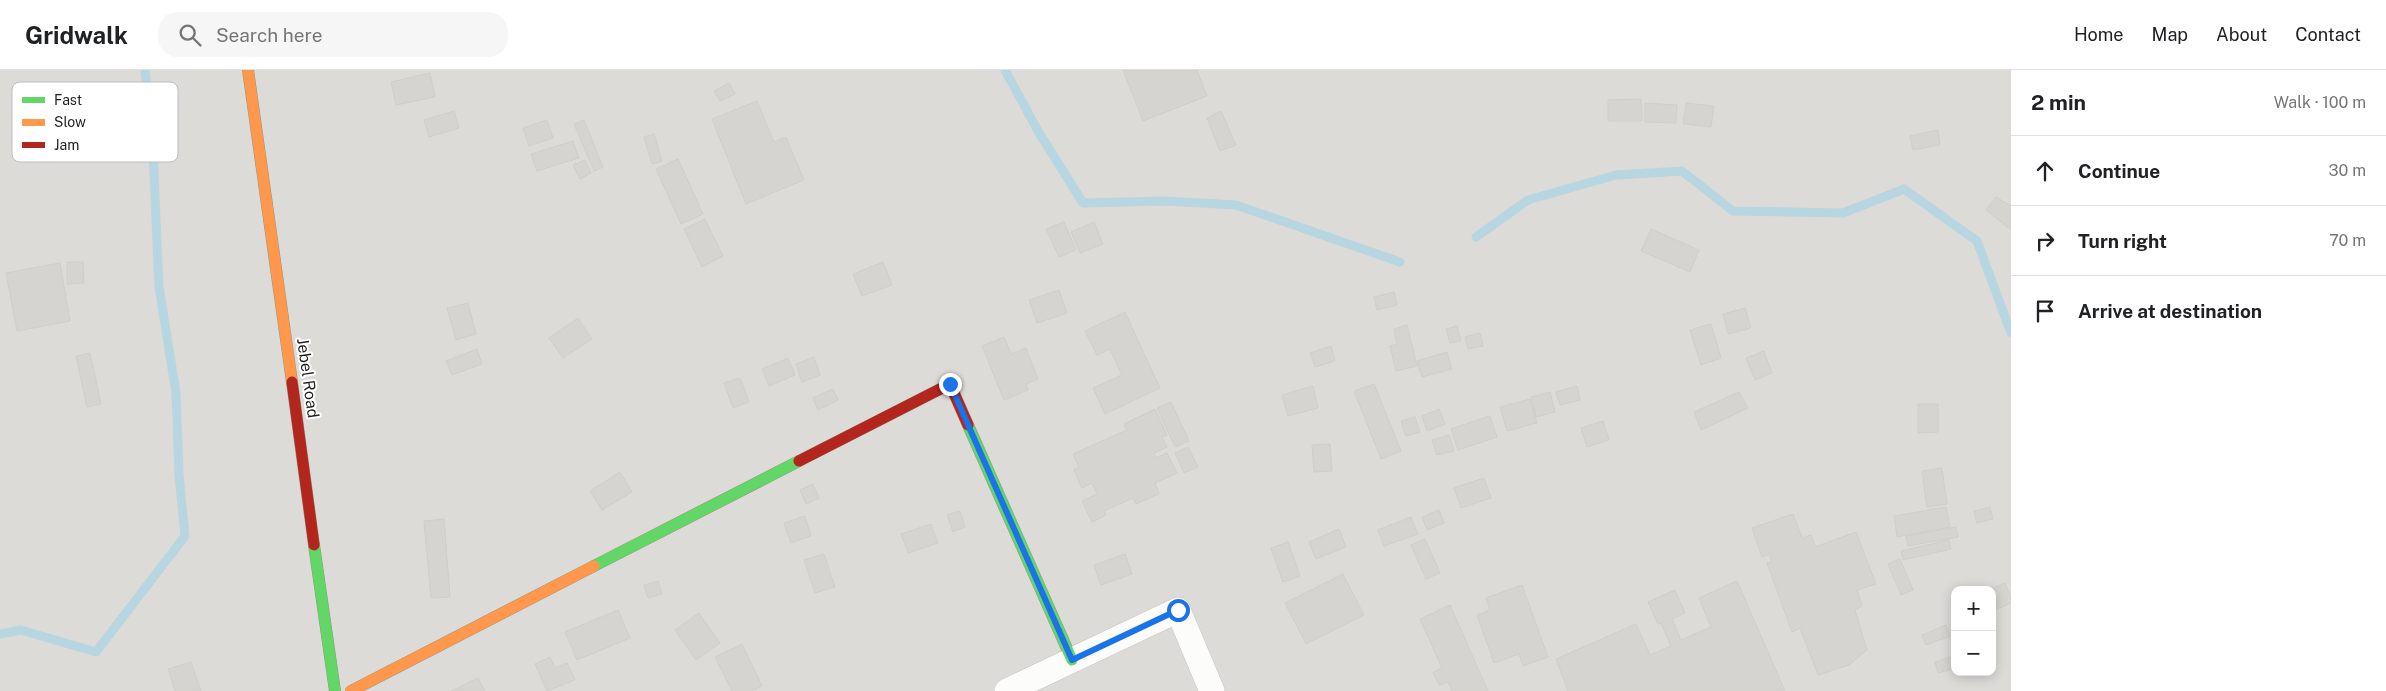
<!DOCTYPE html>
<html lang="en">
<head>
<meta charset="utf-8">
<style>
  :root { --surface:#fff; --page:#f6f6f6; --text:#202124; --muted:#757577; --line:#e0e0e0 }
  body { margin:0; font-family:"Public Sans",sans-serif; background:var(--page); color:var(--text) }
  .controls { position:absolute; right:15px; bottom:15px; display:grid; overflow:hidden; border-radius:10px; box-shadow:0 2px 12px #0003 }
  .controls button { width:45px; height:45px; display:grid; place-items:center; padding:0; border:0; border-bottom:1px solid var(--line); background:var(--surface); color:var(--text); font:25px sans-serif }
  .stop { position:absolute; width:15px; height:15px; margin:-11px; border:4px solid #1a73e8; border-radius:50%; background:#fff }
  .stop.end { background:#1a73e8; border-color:#fff; box-shadow:0 1px 5px #0008 }
  .list { margin:0; padding:0; list-style:none }
  h2 { display:flex; justify-content:space-between; align-items:center; height:65px; margin:0; padding:0 20px; font-size:21px }
  h2 small { font-size:16px; font-weight:400; color:var(--muted) }
  .list li { display:grid; grid-template-columns:32px 1fr auto; gap:15px; align-items:center; box-sizing:border-box; height:70px; padding:0 20px; border-top:1px solid var(--line) }
  .list b { display:block; font-size:19px; white-space:nowrap }
  .list em { font-size:16px; font-style:normal; color:var(--muted) }
  .icon { flex:none; width:28px; height:28px; fill:none; stroke:currentColor; stroke-width:2; stroke-linecap:round; stroke-linejoin:round }
  .map { position:relative; flex:none; width:2011px; height:621px; overflow:hidden }
  header { display:flex; align-items:center; gap:30px; box-sizing:border-box; height:70px; padding:0 25px; background:var(--surface); border-bottom:1px solid var(--line) }
  header strong { font-size:24px }
  nav { display:flex; gap:28px; margin-inline-start:auto; font-size:18px }
  .search { width:350px; height:45px; background:var(--page); display:flex; align-items:center; gap:12px; box-sizing:border-box; padding:0 18px; border-radius:20px; color:var(--muted); font-size:19px }
  main { display:flex }
  aside { flex:1; background:var(--surface) }
  .map>svg:first-child { display:block }
</style>
</head>
<body>
<header>
<strong>Gridwalk</strong>
<div class="search"><svg class="icon" aria-label="search" viewBox="0 0 24 24"><circle cx="10" cy="10" r="6"/><path d="M15 15l6 6"/></svg>Search here</div>
<nav><a>Home</a><a>Map</a><a>About</a><a>Contact</a></nav>
</header>
<main>
<div class="map">
<svg width="2011" height="621" viewBox="0 0 2011 621">
  <rect width="100%" height="100%" fill="#edece7"/>
  <path fill="#dcdbd8" fill-rule="evenodd" d="M0,0H2011V621H0ZM1955,520H1992V602H1955Z"/>
  <g fill="none" stroke-linecap="round" stroke-linejoin="round">
    <path stroke="#b8d5e2" stroke-width="9" d="M1005,0L1038,61L1083,133L1165,131L1236,135L1400,192
      M1476,167L1528,130L1616,105L1682,101L1733,141L1843,143L1904,119L1977,171L2011,263
      M0,564L21,560L96,582L185,466L179,405L176,323L159,217L152,59L145,0"/>
  </g>
  <path fill="#d5d4d0" stroke="#d0cec8" d="M1123,0H1197L1207,26L1143,51Z
    M430,3L435,27L396,35L391,12Z
    M729,13L735,24L720,31L714,21Z
    M1641,29L1642,51H1608V30Z
    M757,31L774,72L786,67L804,110L746,134L712,49Z
    M1645,33L1677,35L1676,53L1645,52Z
    M1686,33L1714,36L1711,57L1683,54Z
    M454,41L459,58L429,67L424,50Z
    M1221,41L1236,75L1220,81L1207,48Z
    M547,50L553,68L529,76L523,58Z
    M584,50L603,97L594,101L574,54Z
    M1938,60L1940,75L1913,80L1910,66Z
    M654,64L662,91L652,94L644,67Z
    M573,71L579,88L537,101L531,84Z
    M678,89L703,144L681,154L656,99Z
    M585,90L591,103L580,109L573,95Z
    M1996,127L2011,136V160L1986,140Z
    M705,149L723,186L702,197L684,159Z
    M1064,152L1076,180L1059,187L1046,159Z
    M1094,152L1103,174L1080,183L1071,162Z
    M1651,159L1699,180L1690,202L1641,181Z
    M67,192H83L84,213L67,214Z
    M883,192L892,215L862,226L853,204Z
    M60,193L70,251L17,261L6,203Z
    M1059,220L1067,243L1037,253L1029,230Z
    M1394,222L1397,235L1377,240L1374,227Z
    M468,233L476,264L456,270L447,238Z
    M1745,238L1751,258L1728,264L1723,244Z
    M1125,242L1160,318L1105,344L1093,318L1122,305L1110,279L1097,285L1085,261Z
    M578,248L592,269L563,288L549,268Z
    M1711,254L1721,288L1701,295L1690,260Z
    M1407,255L1417,296L1396,301L1390,276L1397,274L1394,259Z
    M1457,256L1461,271L1450,273L1446,259Z
    M1480,263L1483,276L1468,279L1465,267Z
    M1004,267L1011,284L1026,278L1038,309L1026,314L1028,320L1004,330L982,276Z
    M1331,276L1335,291L1315,297L1310,283Z
    M477,279L482,294L452,305L446,291Z
    M1764,281L1772,303L1755,310L1746,288Z
    M1447,282L1452,299L1422,307L1417,291Z
    M90,283L101,334L87,337L76,286Z
    M814,287L820,305L802,312L796,294Z
    M788,288L795,305L769,316L762,299Z
    M740,308L749,332L733,338L724,313Z
    M1374,314L1401,381L1381,389L1354,321Z
    M1313,316L1318,338L1288,346L1282,325Z
    M1577,316L1580,330L1560,335L1556,322Z
    M833,319L838,330L818,340L813,328Z
    M1550,322L1555,342L1536,347L1531,327Z
    M1739,322L1748,338L1701,360L1694,342Z
    M1530,329L1537,353L1507,361L1500,337Z
    M1171,332L1189,371L1175,377L1157,338Z
    M1918,334H1938V362L1918,363Z
    M1155,339L1167,365L1162,367L1167,377L1154,383L1156,388L1167,383L1177,403L1155,413L1159,424L1136,434L1133,428L1104,441L1106,445L1092,452L1082,431L1097,424L1092,413L1082,418L1074,400L1079,397L1073,384L1127,360L1124,354Z
    M1439,339L1445,354L1427,361L1422,346Z
    M1490,346L1497,367L1458,380L1451,359Z
    M1415,347L1420,362L1406,366L1401,351Z
    M1603,351L1609,370L1587,377L1581,358Z
    M1449,365L1454,381L1437,385L1432,370Z
    M1330,374L1332,401L1314,402L1312,375Z
    M1188,377L1198,397L1184,403L1175,383Z
    M1942,398L1947,434L1927,437L1922,401Z
    M620,402L632,422L602,440L590,421Z
    M1484,408L1491,428L1461,438L1454,418Z
    M813,414L819,428L806,434L800,420Z
    M1946,437L1950,457L1897,467L1894,446Z
    M1990,437L1993,449L1977,453L1974,441Z
    M1439,440L1444,453L1427,460L1422,447Z
    M960,441L965,457L953,462L947,445Z
    M1793,444L1802,468L1811,465L1815,477L1856,462L1876,514L1857,520L1862,536L1855,540L1867,580L1849,595L1818,605L1800,558L1792,562L1767,493L1772,492L1769,484L1762,487L1752,458Z
    M805,446L811,466L791,473L784,453Z
    M1411,447L1418,464L1384,476L1378,460Z
    M444,449L450,527L431,528L424,451Z
    M931,454L938,473L908,483L901,464Z
    M1956,457L1958,467L1908,476L1906,466Z
    M1339,459L1346,477L1316,489L1309,472Z
    M1425,469L1440,503L1426,509L1411,475Z
    M1949,470L1951,479L1903,490L1901,481Z
    M1288,472L1300,506L1283,512L1271,478Z
    M824,484L835,517L815,523L804,490Z
    M1125,484L1132,504L1101,515L1094,495Z
    M1900,489L1913,520L1901,525L1888,494Z
    M1343,504L1364,545L1306,574L1285,533Z
    M658,511L662,524L648,528L644,515Z
    M1737,511L1785,621H1568L1556,589L1636,554L1650,585L1671,576L1661,553L1658,554L1648,532L1675,520L1685,543L1672,549L1681,570L1711,557L1699,528Z
    M2005,513L2011,527V533L1992,541V520H1988Z
    M1522,515L1548,587L1523,596L1519,584L1494,593L1477,545L1490,540L1486,528Z
    M1450,535L1488,621H1452L1448,612L1439,615L1433,602L1442,598L1420,549Z
    M618,540L630,568L577,590L565,562Z
    M699,543L720,573L696,590L675,560Z
    M1946,555L1950,566L1926,575L1922,565Z
    M742,574L762,616L751,621H732L715,587Z
    M1955,586V598L1938,603L1935,592Z
    M550,587L555,598L567,593L575,610L547,621L535,594Z
    M191,592L201,621H175L168,599Z
    M478,608L485,621H451Z"/>
  <g fill="none" stroke-linecap="round" stroke-linejoin="round">
    <defs>
      <path id="street" d="M1007,621L1178,540L1212,621"/>
      <path id="fast" d="M968,355L1072,590
        M314,475L335,621
        M594,496L799,391"/>
      <path id="slow" d="M248,0L292,312
        M351,621L594,496"/>
      <path id="jam" d="M292,312L314,475
        M799,391L950,314L968,355"/>
    </defs>
    <use href="#street" stroke="#c6c6c3" stroke-width="26"/>
    <use href="#fast" stroke="#93987e" stroke-width="12"/>
    <use href="#slow" stroke="#93987e" stroke-width="12"/>
    <use href="#jam" stroke="#93987e" stroke-width="12"/>
    <use href="#street" stroke="#fcfcfb" stroke-width="25"/>
    <use href="#fast" stroke="#63d668" stroke-width="11"/>
    <use href="#slow" stroke="#ff974d" stroke-width="11"/>
    <use href="#jam" stroke="#b3261e" stroke-width="11"/>
  </g>
  <g fill="none" stroke-linecap="round" stroke-linejoin="round">
    <path stroke="#1a73e8" stroke-width="6" d="M950,314L1072,590L1178,540"/>
  </g>
  <g text-anchor="middle" dominant-baseline="central" stroke-width="4" stroke-linejoin="round" paint-order="stroke">
    <g font-size="16" fill="#1f1f1f" stroke="#fff">
      <text transform="translate(308 308) rotate(82)">Jebel Road</text>
    </g>
  </g>
  <rect x="12" y="12" width="166" height="80" rx="8" fill="#fff" stroke="#bcbcbc" stroke-width="1"/>
  <rect x="22" y="27" width="23" height="6" fill="#63d668"/>
  <rect x="22" y="49" width="23" height="7" fill="#ff974d"/>
  <rect x="22" y="72" width="23" height="6" fill="#b3261e"/>
  <g font-size="14" fill="#1f1f1f">
    <text x="54" y="35">Fast</text>
    <text x="54" y="57">Slow</text>
    <text x="54" y="80">Jam</text>
  </g>
</svg>
<div class="controls">
<button>+</button>
<button>−</button>
</div>
<div class="stop" style="left:1178px;top:540px"></div>
<div class="stop end" style="left:950px;top:314px"></div>
</div>
<aside>
<h2>2 min<small>Walk · 100 m</small></h2>
<ul class="list">
<li><svg class="icon" aria-label="ahead" viewBox="0 0 24 24"><path d="M12 20V5M6 11l6-6 6 6"/></svg><div><b>Continue</b></div><em>30 m</em></li>
<li><svg class="icon" aria-label="right" viewBox="0 0 24 24"><path d="M7 20v-9h11M14 6l5 5-5 5"/></svg><div><b>Turn right</b></div><em>70 m</em></li>
<li><svg class="icon" aria-label="arrive" viewBox="0 0 24 24"><path d="M6 21V4h12l-3 4 3 4H6"/></svg><div><b>Arrive at destination</b></div></li>
</ul>
</aside>
</main>
</body>
</html>
